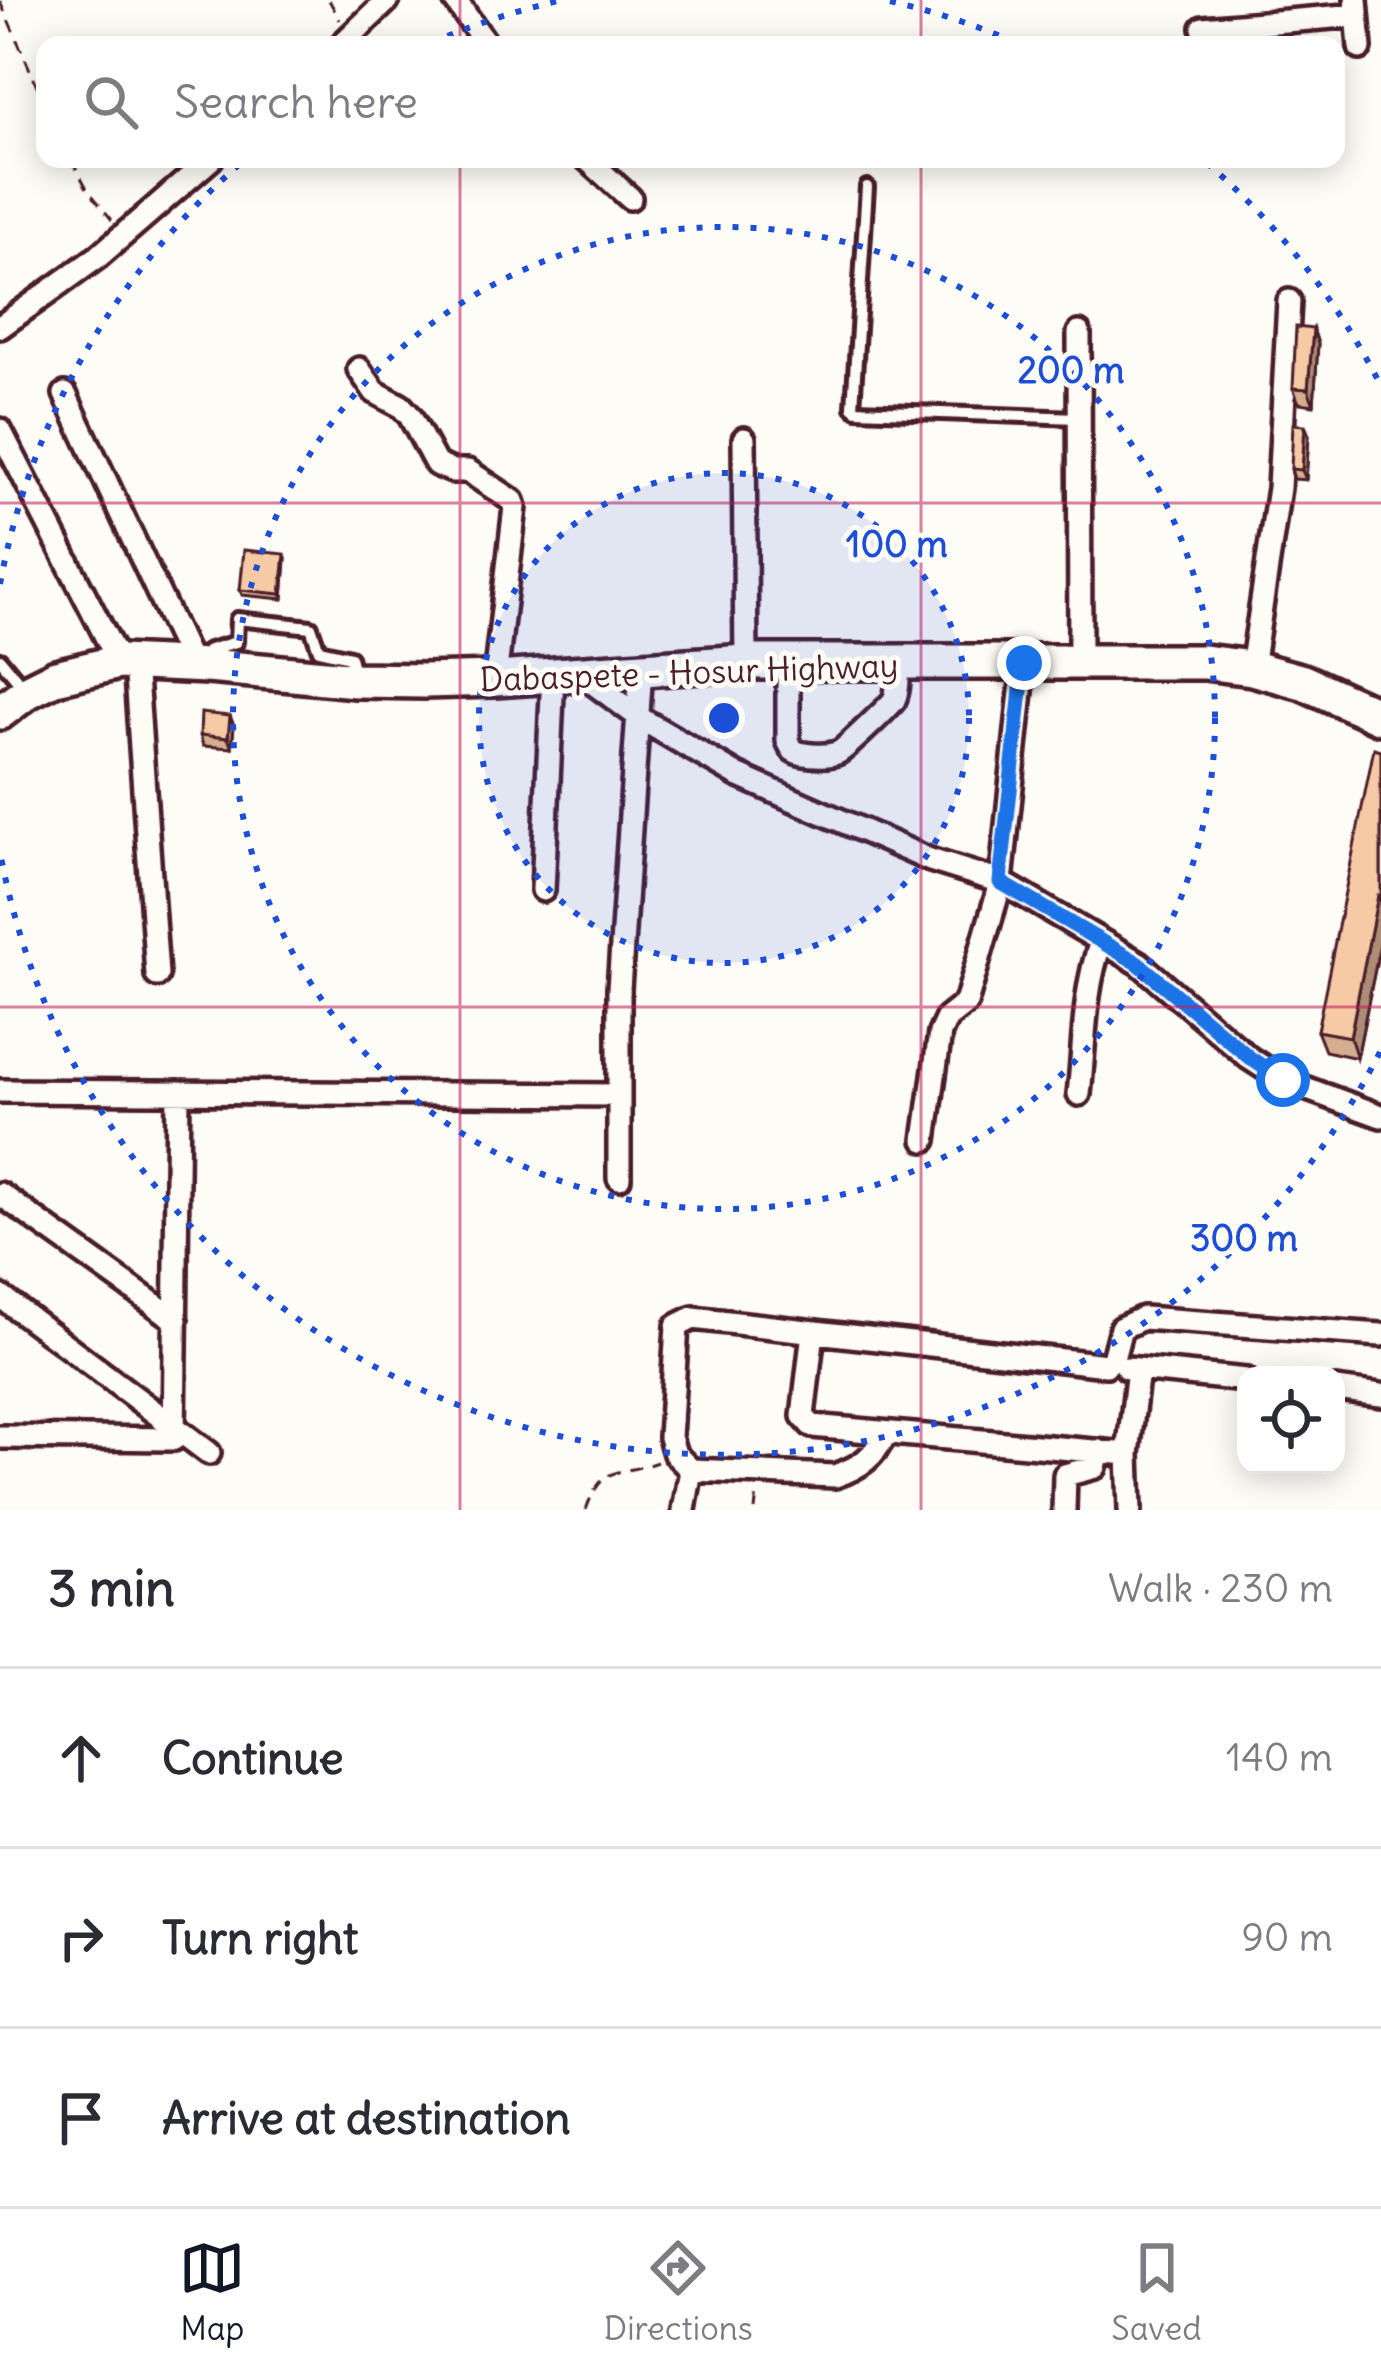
<!DOCTYPE html>
<html lang="en">
<head>
<meta charset="utf-8">
<style>
  :root { --surface:#fff; --page:#f2f2f3; --text:#2b2b33; --muted:#7c7c81; --line:#e1e1e2; --accent:#111827 }
  body { margin:0; font-family:Delius,sans-serif; background:var(--page); color:var(--text) }
  .controls { position:absolute; right:36px; bottom:36px; display:grid; overflow:hidden; border-radius:24px; box-shadow:0 6px 30px #0003 }
  .controls button { width:108px; height:108px; display:grid; place-items:center; padding:0; border:0; border-bottom:3px solid var(--line); background:var(--surface); color:var(--text); font:60px sans-serif }
  .stop { position:absolute; width:36px; height:36px; margin:-27px; border:9px solid #1a73e8; border-radius:50%; background:#fff }
  .stop.end { background:#1a73e8; border-color:#fff; box-shadow:0 3px 12px #0008 }
  .list { margin:0; padding:0; list-style:none }
  h2 { display:flex; justify-content:space-between; align-items:center; height:156px; margin:0; padding:0 48px; font-size:51px }
  h2 small { font-size:39px; font-weight:400; color:var(--muted) }
  .list li { display:grid; grid-template-columns:78px 1fr auto; gap:36px; align-items:center; box-sizing:border-box; height:180px; padding:0 48px; border-top:3px solid var(--line) }
  .list b { display:block; font-size:45px; white-space:nowrap }
  .list em { font-size:39px; font-style:normal; color:var(--muted) }
  .icon { flex:none; width:66px; height:66px; fill:none; stroke:currentColor; stroke-width:2; stroke-linecap:round; stroke-linejoin:round }
  .map { position:relative; flex:none; width:1381px; height:1510px; overflow:hidden }
  .search { position:absolute; background:var(--surface); box-shadow:0 6px 30px #0003; left:36px; right:36px; top:36px; height:132px; display:flex; align-items:center; gap:30px; box-sizing:border-box; padding:0 42px; border-radius:24px; color:var(--muted); font-size:45px }
  .sheet { height:696px; background:var(--surface) }
  nav { display:flex; justify-content:space-around; align-items:center; box-sizing:border-box; height:168px; border-top:3px solid var(--line); background:var(--surface); font-size:33px; color:var(--muted) }
  nav a { display:grid; justify-items:center; gap:6px }
  nav .on { color:var(--accent) }
  .map>svg:first-child { display:block }
</style>
</head>
<body>
<div class="map">
<svg width="1381" height="1510" viewBox="0 0 1381 1510">
  <rect width="100%" height="100%" fill="#fdfcf7"/>
  <filter id="ink" filterUnits="userSpaceOnUse"><feTurbulence type="fractalNoise" baseFrequency=".00833" numOctaves="2"/><feDisplacementMap in="SourceGraphic" scale="24" xChannelSelector="R" yChannelSelector="G"/><feConvolveMatrix kernelMatrix="1 2 1 2 8 2 1 2 1" color-interpolation-filters="sRGB"/></filter>
  <g filter="url(#ink)">
    <g fill="none" stroke-linecap="round" stroke-linejoin="round">
      <defs>
        <path id="service" d="M867,187L853,407L857,410L1078,418
          M0,659L25,689
          M208,663L209,650L236,642L237,619L311,627L319,650L350,657L354,672"/>
        <path id="minor" d="M455,0L487,45
          M1356,0L1360,48
          M1203,28L1357,15
          M341,45L388,0
          M587,159L630,198
          M0,327L99,256L211,159
          M1079,333L1080,662
          M359,369L375,392L401,406L410,416L436,464L452,471H468L513,501L515,507L495,679
          M65,394L192,665
          M0,430L119,662
          M744,439L746,662
          M788,661V741C790,744 791,748 793,750C800,756 831,757 839,752C844,750 891,705 894,700C899,689 898,676 898,663
          M135,662L157,975
          M1252,668L1279,488L1289,301
          M581,674L643,720L737,775L930,860L1001,882L1139,963L1249,1058L1283,1080L1381,1116
          M543,890L553,674
          M0,1091L619,1095
          M1079,1094C1085,1043 1083,991 1101,942
          M925,1140L940,1033L947,1018L966,1003L1001,882L1024,663
          M619,1178V989L641,669
          M0,1194L176,1320
          M0,1296L209,1453
          M813,1332L803,1416L812,1426L1128,1454L1138,1369
          M1127,1368L1246,1380
          M1336,1389L1381,1395
          M0,1437L174,1439L178,1092
          M1128,1454L1130,1510
          M691,1470L675,1454L670,1437L677,1326L693,1318L1106,1365L1113,1359L1121,1328L1143,1318L1381,1335
          M684,1510L691,1470L835,1476C861,1467 874,1457 886,1433
          M1064,1510L1065,1475L1095,1467L1099,1451"/>
        <path id="trunk" d="M0,712L28,691L56,677L119,662L208,666L356,680L424,681L495,679L746,662H1204L1252,668L1303,682L1381,717"/>
      </defs>
      <use href="#service" stroke="#4a1f2b" stroke-width="20"/>
      <use href="#minor" stroke="#4a1f2b" stroke-width="30"/>
      <use href="#trunk" stroke="#4a1f2b" stroke-width="42"/>
      <path stroke="#4a1f2b" stroke-width="3" stroke-dasharray="12 9" stroke-linecap="butt" d="M329,0L340,20
        M0,1L45,104
        M71,159L88,190L112,220
        M586,1510C603,1462 617,1477 657,1462
        M755,1510L757,1493"/>
      <use href="#service" stroke="#fdfcf7" stroke-width="10"/>
      <use href="#minor" stroke="#fdfcf7" stroke-width="21"/>
      <use href="#trunk" stroke="#fdfcf7" stroke-width="33"/>
    </g>
    <path fill="#d4ae8f" stroke="#4a1f2b" stroke-width="3" d="M1313,329L1318,344L1314,405L1299,403L1293,388Z
      M1309,435L1306,480L1294,479L1291,469Z
      M286,559L283,599L242,595L240,590Z
      M230,716L234,726L232,748L203,746L200,735Z
      M1381,750V939L1357,1058L1325,1051L1317,1031Z"/>
    <path fill="#ad8d74" stroke="#4a1f2b" stroke-width="3" d="M1313,329L1318,344L1314,405L1308,389Z
      M1305,425L1309,435L1306,480L1302,470Z
      M285,554L286,559L283,599L281,594Z
      M230,716L234,726L232,748L228,738Z
      M1378,895L1381,903V939L1357,1058L1350,1037Z"/>
    <path fill="#f7caa6" stroke="#4a1f2b" stroke-width="3" d="M1296,327L1313,329L1308,389L1293,388Z
      M1293,424L1305,425L1302,470L1291,469Z
      M244,550L285,554L281,594L240,590Z
      M201,713L230,716L228,738L200,735Z
      M1374,748L1381,750V896L1378,895L1350,1037L1317,1031Z"/>
  </g>
  <g fill="none" stroke-linecap="round" stroke-linejoin="round" filter="url(#ink)">
    <path stroke="#1a73e8" stroke-width="15" d="M1024,663L1000,882L1138,963L1250,1058L1283,1080"/>
  </g>
  <path fill="none" stroke="#c2185b" stroke-width="3" stroke-opacity="0.55" d="M460,0V45M921,0V45M460,159V1510M921,159V1510M0,503H1381M0,1007H1381"/>
  <circle cx="724" cy="718" r="245" fill="#1d4ed8" fill-opacity=".12"/>
  <g fill="none" stroke="#1d4ed8" stroke-width="6" stroke-dasharray="6 12">
    <circle cx="724" cy="718" r="245"/>
    <circle cx="724" cy="718" r="491"/>
    <path d="M1380 1052A736 736 0 0 1 0 852M0 584A736 736 0 0 1 241 163M431 43A736 736 0 0 1 558 1M890 1A736 736 0 0 1 1017 43M1207 163A736 736 0 0 1 1380 384"/>
  </g>
  <g text-anchor="middle" dominant-baseline="central" stroke-width="10" stroke-linejoin="round" paint-order="stroke">
    <g font-size="33" fill="#4a1f2b" stroke="#fdfcf7">
      <text transform="translate(689 672) rotate(-2)">Dabaspete - Hosur Highway</text>
    </g>
  </g>
  <circle cx="724" cy="718" r="18" fill="#1d4ed8" stroke="#fdfcf7" stroke-width="6"/>
  <g font-size="36" text-anchor="middle" font-weight="bold" fill="#1d4ed8" stroke="#fdfcf7" stroke-width="10" stroke-linejoin="round" paint-order="stroke">
    <text x="1071" y="383">200 m</text>
    <text x="897" y="557">100 m</text>
    <text x="1244" y="1251">300 m</text>
  </g>
</svg>
<div class="controls">
<button><svg class="icon" aria-label="locate" viewBox="0 0 24 24"><circle cx="12" cy="12" r="6"/><path d="M12 2v4M12 18v4M2 12h4M18 12h4"/></svg></button>
</div>
<div class="stop" style="left:1283px;top:1080px"></div>
<div class="stop end" style="left:1024px;top:663px"></div>
<div class="search"><svg class="icon" aria-label="search" viewBox="0 0 24 24"><circle cx="10" cy="10" r="6"/><path d="M15 15l6 6"/></svg>Search here</div>
</div>
<section class="sheet">
<h2>3 min<small>Walk · 230 m</small></h2>
<ul class="list">
<li><svg class="icon" aria-label="ahead" viewBox="0 0 24 24"><path d="M12 20V5M6 11l6-6 6 6"/></svg><div><b>Continue</b></div><em>140 m</em></li>
<li><svg class="icon" aria-label="right" viewBox="0 0 24 24"><path d="M7 20v-9h11M14 6l5 5-5 5"/></svg><div><b>Turn right</b></div><em>90 m</em></li>
<li><svg class="icon" aria-label="arrive" viewBox="0 0 24 24"><path d="M6 21V4h12l-3 4 3 4H6"/></svg><div><b>Arrive at destination</b></div></li>
</ul>
</section>
<nav>
<a class="on"><svg class="icon" aria-label="map" viewBox="0 0 24 24"><path d="M3 6l6-2 6 2 6-2v14l-6 2-6-2-6 2zM9 4v14M15 6v14"/></svg>Map</a>
<a><svg class="icon" aria-label="directions" viewBox="0 0 24 24"><path d="M12 3l9 9-9 9-9-9zM9 14v-3h6M13 9l2 2-2 2"/></svg>Directions</a>
<a><svg class="icon" aria-label="saved" viewBox="0 0 24 24"><path d="M7 4h10v16l-5-4-5 4z"/></svg>Saved</a>
</nav>
</body>
</html>
